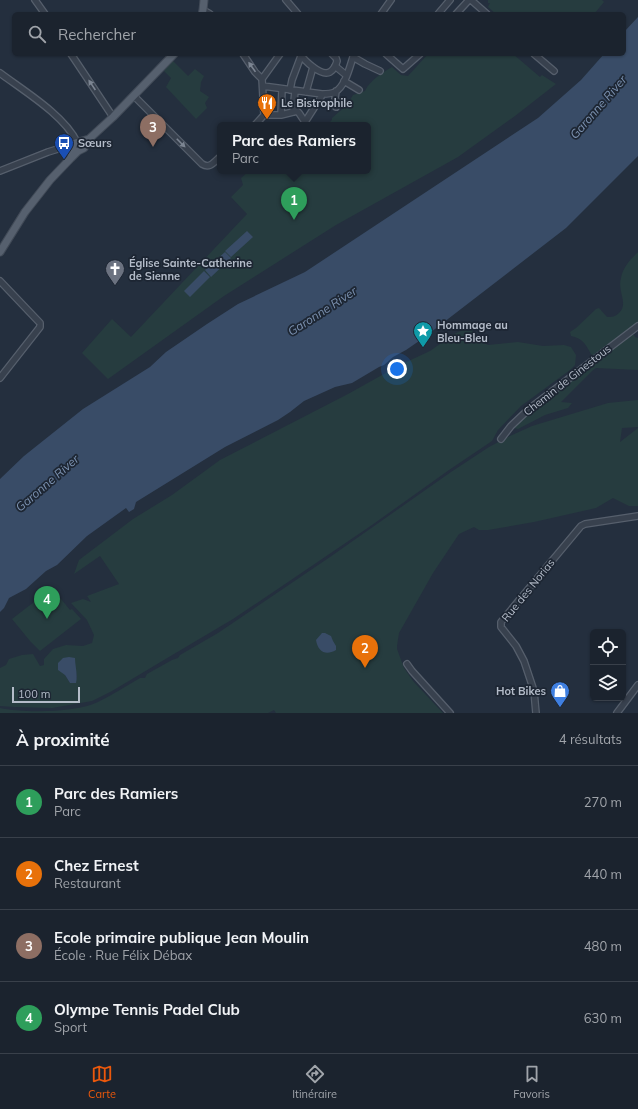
<!DOCTYPE html>
<html lang="fr">
<head>
<meta charset="utf-8">
<style>
  :root { --surface:#1b232e; --page:#242b36; --text:#f1f3f6; --muted:#a0a4aa; --line:#39404a; --accent:#ea580c }
  body { margin:0; font-family:Mulish,sans-serif; background:var(--page); color:var(--text) }
  .controls { position:absolute; right:12px; bottom:12px; display:grid; overflow:hidden; border-radius:6px; box-shadow:0 1px 3px #0004 }
  .controls button { width:36px; height:36px; display:grid; place-items:center; padding:0; border:0; border-bottom:1px solid var(--line); background:var(--surface); color:var(--text); font:20px sans-serif }
  .scale { position:absolute; left:12px; bottom:10px; width:68px; box-sizing:border-box; padding-left:4px; border:2px solid #b4bcc9; border-top:0; font-size:11px; line-height:14px; white-space:nowrap; color:#b4bcc9; -webkit-text-stroke:3px #1d2633; paint-order:stroke }
  .you { position:absolute; left:397px; top:369px; width:14px; height:14px; margin:-10px; border:3px solid #fff; border-radius:50%; background:#1a73e8; box-shadow:0 0 0 6px #1a73e833 }
  .badge { display:grid; place-items:center; width:26px; height:26px; border-radius:50%; background:var(--accent); color:#fff; font-size:13px; font-weight:700 }
  .pin { position:absolute; translate:-50% -33px; filter:drop-shadow(0 1px 2px #0008) }
  .pin::after { content:''; position:absolute; top:21px; width:14px; height:12px; background:inherit; clip-path:polygon(0 0,100% 0,50% 100%) }
  .popup { position:absolute; left:217px; top:122px; width:154px; height:52px; box-sizing:border-box; display:grid; place-content:center; border-radius:6px; background:var(--surface); filter:drop-shadow(0 1px 3px #0005); font-size:13px; white-space:nowrap; color:var(--muted) }
  .popup b { font-size:15px; color:var(--text) }
  .popup::after { content:''; position:absolute; left:50%; top:100%; margin-left:-8px; border:8px solid transparent; border-top-color:var(--surface) }
  .list { margin:0; padding:0; list-style:none }
  h2 { display:flex; justify-content:space-between; align-items:center; height:52px; margin:0; padding:0 16px; font-size:17px }
  h2 small { font-size:13px; font-weight:400; color:var(--muted) }
  .list li { display:grid; grid-template-columns:26px 1fr auto; gap:12px; align-items:center; box-sizing:border-box; height:72px; padding:0 16px; border-top:1px solid var(--line) }
  .list b { display:block; font-size:15px; white-space:nowrap }
  .list p { margin:0; font-size:13px; white-space:nowrap; color:var(--muted) }
  .list em { font-size:13px; font-style:normal; color:var(--muted) }
  .icon { flex:none; width:22px; height:22px; fill:none; stroke:currentColor; stroke-width:2; stroke-linecap:round; stroke-linejoin:round }
  .map { position:relative; flex:none; width:638px; height:713px; overflow:hidden }
  .search { position:absolute; background:var(--surface); box-shadow:0 1px 3px #0004; left:12px; right:12px; top:12px; height:44px; display:flex; align-items:center; gap:10px; box-sizing:border-box; padding:0 14px; border-radius:6px; color:var(--muted); font-size:15px }
  .sheet { height:340px; background:var(--surface) }
  nav { display:flex; justify-content:space-around; align-items:center; box-sizing:border-box; height:56px; border-top:1px solid var(--line); background:var(--surface); font-size:11px; color:var(--muted) }
  nav a { display:grid; justify-items:center; gap:2px }
  nav .on { color:var(--accent) }
  .map>svg:first-child { display:block }
</style>
</head>
<body>
<div class="map">
<svg width="638" height="713" viewBox="0 0 638 713">
  <rect width="100%" height="100%" fill="#242f3e"/>
  <path fill="#263c3f" fill-rule="evenodd" d="M488,0H602L604,2L594,14H496L488,7L490,3H488Z
    M428,54H513L540,77L542,75L556,84L515,116L458,157L336,225L224,296L108,379L82,353L112,319L131,337L247,214L231,197L243,185L241,178L249,171H368V125H327L332,120V118L347,105L353,95L365,91C370,80 382,73 392,67L401,75L408,76Z
    M172,60L188,76L195,69L204,76L201,82L200,91L209,97L205,103L207,108L196,119L166,87L171,78L164,71Z
    M638,252V322L592,356C586,345 584,339 571,336L570,332L576,328L596,309L599,308L607,317C612,317 615,317 619,313C629,304 617,291 621,278C623,267 630,260 638,252Z
    M468,328L471,329L482,342L488,345L518,342L543,346L564,345L571,347L576,355L575,365L570,370L521,406L498,430L492,441L449,470L372,525L291,580L233,619L179,651L112,691L92,701L52,708L15,707L0,706V668L6,665L9,659L22,655L33,654L40,666L44,665V659L53,649L66,645L83,646L92,643L94,635L87,620L71,603L83,599L91,602L87,596L119,584L100,556L74,574L79,560L133,519L172,495L220,460L348,394L400,365L430,351L454,334ZM75,658V666L77,678L70,683L65,675Z
    M631,335H634L635,337L638,338V370L596,368L592,371L561,402L572,403L568,408L545,415L518,429L514,428L516,425L531,411Z
    M638,400V427L622,428L620,442L638,428V506H629L613,498L596,508L534,522L488,530H479L474,527L459,534L433,573L399,633L397,646V649L404,668L413,681L443,713H276L274,710L268,713H0V708C23,713 76,713 98,702C112,695 126,686 140,678H145L147,674L172,660L178,658L180,655L218,633L330,557L451,472L489,447L510,436L532,426L608,403Z
    M52,588L70,610L72,609L81,619L40,651L30,641L12,619Z"/>
  <path fill="#394c67" d="M638,17V156L566,228L422,339L406,350L393,357L384,365L379,367L352,383L335,387L304,401L290,412L278,420L225,447L136,502L134,509L129,512L126,508L87,536L57,565L46,571L26,589L9,598L4,608L0,612V479L24,456L83,409L150,367L166,352L207,324L238,304L305,272L538,118L581,80L604,54H624V32Z
    M247,231L253,237L231,257L225,251Z
    M225,252L231,258L211,277L205,270Z
    M204,271L210,277L190,297L184,291Z
    M322,633H325L331,636L333,641L336,646V650C326,656 318,652 316,640Z
    M69,657L75,658C75,666 78,675 76,683H70L65,675L58,670V663L63,658Z"/>
  <g fill="none" stroke-linecap="round" stroke-linejoin="round">
    <defs>
      <path id="minor" d="M35,0L45,14
        M286,0L298,14
        M471,0L487,14
        M203,10L210,14
        M381,14L391,0
        M438,14L450,0
        M456,14L469,0
        M71,54L113,117
        M243,54L255,72L262,79
        M300,54C304,60 321,77 330,72C333,70 336,65 337,61L336,58L332,54
        M386,54L403,69L420,54
        M534,54L554,71
        M353,57L365,64L380,71
        M335,66L346,75
        M0,73C24,91 64,115 77,142
        M344,81L359,90
        M263,86L322,94C326,94 331,94 335,92C346,86 350,65 354,54
        M290,90L292,80L301,56
        M336,91L335,99L337,101L336,107
        M306,92L313,67
        M134,96L202,164C210,169 214,162 220,157
        M293,112L295,91
        M264,115H281L297,111L299,113L305,122L321,97L322,94
        M264,115L262,79L280,54
        M281,115L282,89
        M255,125L264,115
        M0,171L48,152L74,144
        M0,281L40,323V327L0,378
        M501,439L511,426L529,409L638,326
        M407,664L412,671L450,713
        M536,713L534,691L524,661L516,646L501,627V622L581,526L585,524L638,516
        M617,713L638,685"/>
      <path id="major" d="M202,14L203,10L204,0
        M71,157L73,145L75,143L89,139
        M0,252L25,212L50,180L71,158L78,151L84,148L89,139L113,117L174,54"/>
    </defs>
    <use href="#minor" stroke="#565f6c" stroke-width="8"/>
    <use href="#major" stroke="#414a57" stroke-width="9"/>
    <use href="#minor" stroke="#38414e" stroke-width="5.5"/>
    <use href="#major" stroke="#56606e" stroke-width="7"/>
  </g>
  <defs><path id="oneway-solid" d="M-6-.8H1V-3.2L6.5 0L1 3.2V.8H-6Z"/></defs>
  <g fill="#7c8592">
    <use href="#oneway-solid" transform="translate(252 67) rotate(-125)"/>
    <use href="#oneway-solid" transform="translate(92 85) rotate(-124)"/>
    <use href="#oneway-solid" transform="translate(181 143) rotate(45)"/>
  </g>
  <defs>
    <symbol id="restaurant-pin" viewBox="-11 -11 22 30"><path d="M0 17L-7.5 6A9.5 9.5 0 1 1 7.5 6Z" fill="#e8710a" stroke="#1d2633"/><path d="M-5-6h1v4h1v-4h1v4h1v-4h1v5L-1.5 .5V6h-2V.5L-5-1ZM5-6V6H3V1.5H1.5Q1.5-4 5-6Z" fill="#fff"/></symbol>
    <symbol id="bus-pin" viewBox="-11 -11 22 30"><path d="M0 17L-7.5 6A9.5 9.5 0 1 1 7.5 6Z" fill="#1a4fb4" stroke="#1d2633"/><path d="M-5-6H5V4H4V6H2V4H-2V6H-4V4H-5ZM-3.5-4V0h7V-4ZM-3.5 1.2v1.5H-2V1.2ZM2 1.2v1.5H3.5V1.2Z" fill="#fff"/></symbol>
    <symbol id="church-pin" viewBox="-11 -11 22 30"><path d="M0 17L-7.5 6A9.5 9.5 0 1 1 7.5 6Z" fill="#6b7280" stroke="#1d2633"/><path d="M-1.2-6h2.4v3.5h3.3v2.4h-3.3V6h-2.4V-.1h-3.3v-2.4h3.3Z" fill="#fff"/></symbol>
    <symbol id="sight-pin" viewBox="-11 -11 22 30"><path d="M0 17L-7.5 6A9.5 9.5 0 1 1 7.5 6Z" fill="#0f9aa8" stroke="#1d2633"/><path d="M0-6L1.8-2.2L6-1.7L2.9 1.2L3.7 5.4L0 3.3L-3.7 5.4L-2.9 1.2L-6-1.7L-1.8-2.2Z" fill="#fff"/></symbol>
    <symbol id="shop-pin" viewBox="-11 -11 22 30"><path d="M0 17L-7.5 6A9.5 9.5 0 1 1 7.5 6Z" fill="#3f7fe0" stroke="#1d2633"/><path d="M-5-2.5h2.3a2.7 3.5 0 0 1 5.4 0H5L5.5 6h-11ZM-1.5-2.5h3a1.5 2.3 0 0 0-3 0Z" fill="#fff"/></symbol>
  </defs>
  <g fill-rule="evenodd">
    <use href="#restaurant-pin" x="256" y="92" width="22" height="30"/>
    <use href="#bus-pin" x="53" y="132" width="22" height="30"/>
    <use href="#church-pin" x="104" y="258" width="22" height="30"/>
    <use href="#sight-pin" x="412" y="320" width="22" height="30"/>
    <use href="#shop-pin" x="549" y="680" width="22" height="30"/>
  </g>
  <g text-anchor="middle" dominant-baseline="central" stroke-width="3.5" stroke-linejoin="round" paint-order="stroke">
    <g font-size="11" font-weight="bold" fill="#b4bcc9" stroke="#1d2633" text-anchor="start">
      <text x="281" y="103">Le Bistrophile</text>
      <text x="78" y="143">Sœurs</text>
      <text x="129" y="263">Église Sainte-Catherine<tspan x="129" dy="13">de Sienne</tspan></text>
      <text x="437" y="325">Hommage au<tspan x="437" dy="13">Bleu-Bleu</tspan></text>
      <text x="546" y="691" text-anchor="end">Hot Bikes</text>
    </g>
    <g font-size="11" fill="#b4bcc9" stroke="#1d2633">
      <text transform="translate(567 380) rotate(-38)">Chemin de Ginestous</text>
      <text transform="translate(528 590) rotate(-51)">Rue des Norias</text>
    </g>
    <g font-size="12" font-style="italic" fill="#7c92b1" stroke="#1d2633">
      <text transform="translate(598 107) rotate(-49)">Garonne River</text>
      <text transform="translate(322 311) rotate(-33)">Garonne River</text>
      <text transform="translate(47 483) rotate(-41)">Garonne River</text>
    </g>
  </g>
</svg>
<div class="controls">
<button><svg class="icon" aria-label="locate" viewBox="0 0 24 24"><circle cx="12" cy="12" r="6"/><path d="M12 2v4M12 18v4M2 12h4M18 12h4"/></svg></button>
<button><svg class="icon" aria-label="layers" viewBox="0 0 24 24"><path d="M12 4l9 5-9 5-9-5zM3 14l9 5 9-5"/></svg></button>
</div>
<div class="scale">100 m</div>
<div class="you"></div>
<div class="pin badge" style="left:294px;top:220px;background:#2e9e5b">1</div>
<div class="popup"><b>Parc des Ramiers</b>Parc</div>
<div class="pin badge" style="left:365px;top:668px;background:#e8710a">2</div>
<div class="pin badge" style="left:153px;top:147px;background:#8d6e63">3</div>
<div class="pin badge" style="left:47px;top:619px;background:#2e9e5b">4</div>
<div class="search"><svg class="icon" aria-label="search" viewBox="0 0 24 24"><circle cx="10" cy="10" r="6"/><path d="M15 15l6 6"/></svg>Rechercher</div>
</div>
<section class="sheet">
<h2>À proximité<small>4 résultats</small></h2>
<ul class="list">
<li><span class="badge" style="background:#2e9e5b">1</span><div><b>Parc des Ramiers</b><p>Parc</p></div><em>270 m</em></li>
<li><span class="badge" style="background:#e8710a">2</span><div><b>Chez Ernest</b><p>Restaurant</p></div><em>440 m</em></li>
<li><span class="badge" style="background:#8d6e63">3</span><div><b>Ecole primaire publique Jean Moulin</b><p>École · Rue Félix Débax</p></div><em>480 m</em></li>
<li><span class="badge" style="background:#2e9e5b">4</span><div><b>Olympe Tennis Padel Club</b><p>Sport</p></div><em>630 m</em></li>
</ul>
</section>
<nav>
<a class="on"><svg class="icon" aria-label="map" viewBox="0 0 24 24"><path d="M3 6l6-2 6 2 6-2v14l-6 2-6-2-6 2zM9 4v14M15 6v14"/></svg>Carte</a>
<a><svg class="icon" aria-label="directions" viewBox="0 0 24 24"><path d="M12 3l9 9-9 9-9-9zM9 14v-3h6M13 9l2 2-2 2"/></svg>Itinéraire</a>
<a><svg class="icon" aria-label="saved" viewBox="0 0 24 24"><path d="M7 4h10v16l-5-4-5 4z"/></svg>Favoris</a>
</nav>
</body>
</html>
